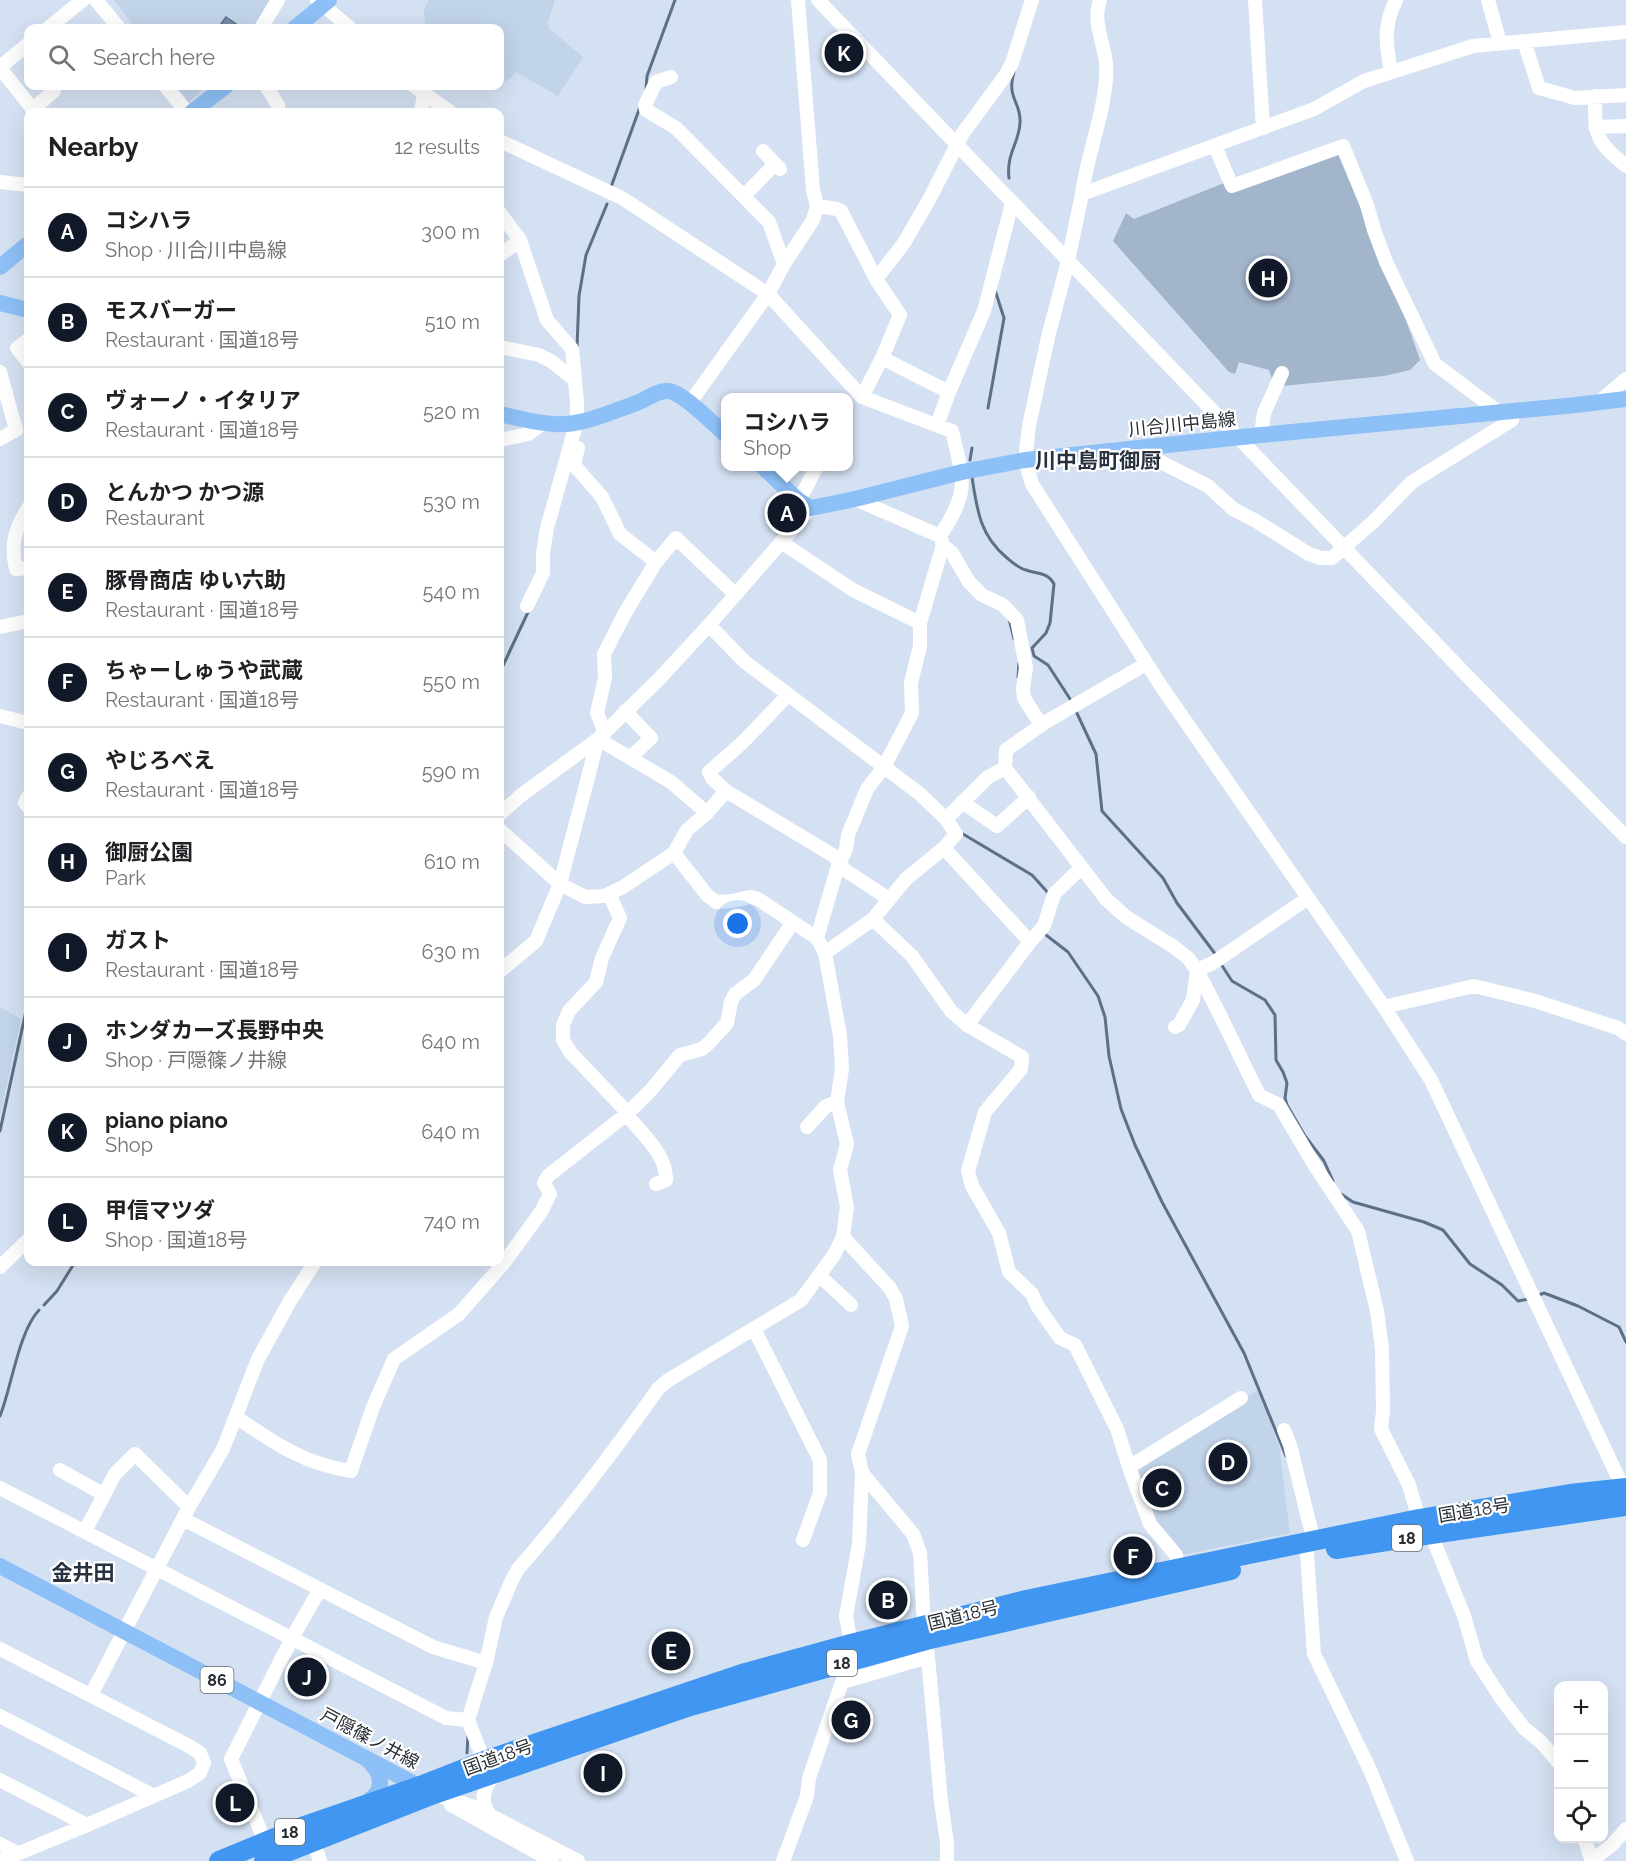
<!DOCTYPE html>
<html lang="en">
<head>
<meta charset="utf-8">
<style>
  :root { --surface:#fff; --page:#f2f2f2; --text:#202124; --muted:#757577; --line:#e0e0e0; --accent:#111827 }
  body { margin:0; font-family:Raleway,"Noto Sans JP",sans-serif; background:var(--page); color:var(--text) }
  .controls { position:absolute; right:18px; bottom:18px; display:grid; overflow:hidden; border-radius:12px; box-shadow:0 6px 24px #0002 }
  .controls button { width:54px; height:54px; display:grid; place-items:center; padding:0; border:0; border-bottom:2px solid var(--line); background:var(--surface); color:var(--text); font:30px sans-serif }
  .you { position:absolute; left:738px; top:924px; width:21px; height:21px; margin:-15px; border:4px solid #fff; border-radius:50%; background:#1a73e8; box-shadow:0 0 0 9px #1a73e833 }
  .badge { display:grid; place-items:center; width:39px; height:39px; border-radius:50%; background:var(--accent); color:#fff; font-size:20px; font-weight:700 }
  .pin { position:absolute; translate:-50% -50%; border:3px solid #fff; box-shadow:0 2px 6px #0006 }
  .popup { position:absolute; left:721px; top:393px; width:132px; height:78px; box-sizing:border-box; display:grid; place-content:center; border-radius:12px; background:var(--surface); filter:drop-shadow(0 2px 4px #0005); font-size:20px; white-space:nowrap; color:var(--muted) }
  .popup b { font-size:22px; color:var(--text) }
  .popup::after { content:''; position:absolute; left:50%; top:100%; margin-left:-12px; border:12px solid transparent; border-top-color:var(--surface) }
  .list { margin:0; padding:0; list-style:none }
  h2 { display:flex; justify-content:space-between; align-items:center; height:78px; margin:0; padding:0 24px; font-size:26px }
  h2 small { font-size:20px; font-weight:400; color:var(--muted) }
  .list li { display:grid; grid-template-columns:39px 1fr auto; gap:18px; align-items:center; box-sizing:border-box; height:90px; padding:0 24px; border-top:2px solid var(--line) }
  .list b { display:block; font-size:22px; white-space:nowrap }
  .list p { margin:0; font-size:20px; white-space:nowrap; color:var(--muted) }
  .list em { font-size:20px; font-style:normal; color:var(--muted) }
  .icon { flex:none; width:33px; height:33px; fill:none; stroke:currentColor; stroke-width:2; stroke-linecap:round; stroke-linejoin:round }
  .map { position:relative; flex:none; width:1626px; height:1861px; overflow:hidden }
  .search { position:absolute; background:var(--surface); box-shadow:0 6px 24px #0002; left:24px; top:24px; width:480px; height:66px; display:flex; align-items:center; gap:15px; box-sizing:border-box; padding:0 21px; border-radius:12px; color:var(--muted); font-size:22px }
  .panel { position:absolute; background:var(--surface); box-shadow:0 6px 24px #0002; left:24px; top:108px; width:480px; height:1158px; border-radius:12px }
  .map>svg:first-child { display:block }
</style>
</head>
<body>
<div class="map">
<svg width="1626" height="1861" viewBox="0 0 1626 1861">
  <rect width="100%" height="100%" fill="#d4e1f2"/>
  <path fill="#c2d4e9" d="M114,0H275L258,28H135Z
    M429,0H555L548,22L549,28L583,57L558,96L516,72L510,79L500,84V28H425L424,10Z
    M176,86H206L189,102Z
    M0,1007L21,1019L0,1116Z
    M1258,1390L1279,1446L1290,1533L1181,1555L1152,1520L1135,1466Z"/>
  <path fill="#a3b5cb" d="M1337,152L1395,289L1420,360L1410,370L1384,376L1282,386L1273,382L1269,370L1239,362L1235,374L1229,372L1113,241L1126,213L1134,219L1224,183Z"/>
  <path fill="#748dab" stroke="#5d7087" stroke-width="1.5" d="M226,17L242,28H218Z"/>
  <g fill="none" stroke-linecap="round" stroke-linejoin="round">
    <path stroke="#5d7087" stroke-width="3" d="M646,89L647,76L675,0
      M1009,178C1006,154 1019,143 1020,123C1022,103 1006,99 1014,72
      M611,187L640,107
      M577,347L579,296L586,255L607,204
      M988,408L1004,318L995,290
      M970,460L972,448
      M972,477C977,510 980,535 1006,557C1012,562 1018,568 1026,570C1037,574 1048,572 1054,584L1050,623L1046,633L1032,648L1034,656L1048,665L1072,702
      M1009,619L1014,639
      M500,672L529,610
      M1018,677L1019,663
      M1075,709L1096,754L1102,811L1163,878L1177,903L1216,955
      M963,834L1032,875L1050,895
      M1045,932L1046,935L1068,952L1098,996L1105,1017L1109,1056L1121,1109L1135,1145L1162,1202L1244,1353L1286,1456
      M1221,964L1232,981L1265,1000L1275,1015L1276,1060L1283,1072L1287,1083L1285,1098L1287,1105L1305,1136L1324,1161L1333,1181
      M0,1131L26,1011L28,1005
      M1341,1194L1353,1202L1424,1222L1443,1230L1470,1264L1502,1285L1518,1301L1529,1299
      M1539,1295L1544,1293L1578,1306L1619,1327L1626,1342
      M44,1305L57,1291L75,1262
      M0,1416C12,1386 18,1333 39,1310
      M467,1753L468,1735"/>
    <path stroke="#fff" stroke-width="14" d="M96,0L119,28
      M317,0L350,28
      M818,0L1474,683L1626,837
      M1255,0L1263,128
      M1488,0L1500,43
      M48,28L83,0
      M261,28L278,0
      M1626,32L1473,46L1364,81L1314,109L1082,194L1068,261L1048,337L1029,426L1025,460L1032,484L1161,686L1384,1007L1431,1080L1626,1494
      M1524,41L1539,88L1575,98L1626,95
      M0,67L28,44
      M0,68L35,112
      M1391,72C1386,45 1383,26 1396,0
      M671,77L656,82L645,105L646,110L676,128L769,222L784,264
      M165,86L187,112
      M266,86L278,105V112
      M414,86L450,112
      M1595,96C1595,137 1595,140 1626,166
      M32,110L54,91L49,86
      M421,112L424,94
      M1595,127L1626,126
      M500,141L622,198L768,294L862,397L952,431C964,482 970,490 940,536L943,545L920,623V646L911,683L912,713L884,767L867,789L848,835L846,849L837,869L817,938
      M1215,146L1232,186L1343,146L1367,205L1374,230L1386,262L1435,364L1500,413
      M763,151L780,169
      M0,182L28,185
      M1082,194C1087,153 1109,102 1106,63C1104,42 1092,22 1100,0
      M744,196L775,164
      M817,206L837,209L841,211L876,279
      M500,213L520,240L547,320L572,349L577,402V421L547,528L543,553V573L527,606
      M500,255L520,240
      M28,340L17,348L28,362
      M500,347L539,355L551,361L575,380
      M882,358L949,392
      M0,372L16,430L0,439
      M862,397L882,358L900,315L876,279L904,243L931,196L963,133L1005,76L1012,63L1032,0
      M1599,402L1626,379
      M689,404L768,294L784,264L813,220L817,206L813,190L798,0
      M937,425L949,392L984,311L1012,203
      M1261,435L1264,413L1282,373
      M500,440L528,434L543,423
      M578,448L574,465L602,497L620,534L656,562
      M1135,449L1208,486L1233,509L1256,521L1309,554L1321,558H1332L1373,522L1412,482L1512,420L1513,412
      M855,499L940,536
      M799,501L817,466
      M28,508C15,529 10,544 16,569L28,568
      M781,542L853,590L920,623
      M943,545L952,553L969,582L982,595L1003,605L1017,620L1026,667L1023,689L1024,698L1041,725
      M709,625L745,662L920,794L946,819L956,834L944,848L906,879L873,919L825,953
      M0,627L28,621
      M1146,664L1044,723L1006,750L1005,768L1106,899L1126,917L1174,947L1188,958L1197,970L1220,1015L1259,1095L1279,1105L1315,1166L1358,1231L1377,1311L1382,1349L1383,1411L1381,1429L1409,1485L1419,1519
      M788,695L743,742L709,772L712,778L726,791L834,856L845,870L889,899
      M625,711L651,738L631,757
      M0,716L28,723
      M604,731L597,713L605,678L604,654L625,613L656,562L676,538L735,594
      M598,739L671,782L707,813
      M28,797L25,803L28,807
      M962,802L997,826L1029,797
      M500,814L520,796L598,739L660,678L709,625L811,508
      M946,819L988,777L1005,768
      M500,830L560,884L585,897L604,896L623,887L674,853L687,830L707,813L726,791
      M944,848L1030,942
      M1081,868L1054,894L1044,926L1030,942L967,1025L1022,1057L1021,1069L985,1112L968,1171L972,1186L999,1233L1009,1272L1032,1294L1038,1307L1060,1338L1075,1345L1117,1429L1129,1467
      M609,894L620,918L602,958L596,982L569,1011L563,1025V1040L571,1053L628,1113
      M873,919L912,956L951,1011L967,1025
      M1197,970L1213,963L1308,898
      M500,971L536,941L560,884L598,739
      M1384,1007L1474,986L1535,1001L1618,1028L1626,1034
      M1175,1027L1179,1025L1193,1000L1197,970
      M626,1114C641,1133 667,1154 666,1180L656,1184
      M807,1127L826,1106L837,1102
      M843,1237L890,1288L896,1299L902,1326L858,1454L862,1473L913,1534L920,1553L924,1625L928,1657L941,1801L947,1843V1861
      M0,1267L28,1240
      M820,1276L851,1305
      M754,1329L820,1460V1493L803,1540
      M236,1417C274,1443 304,1464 351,1471L373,1407L394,1359L459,1314L503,1264L541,1212L550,1194L544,1183L548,1176L628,1113L651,1090L680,1055L702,1049L710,1042L727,1023L731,1002L735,994L754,980L793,922
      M1284,1430L1290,1445L1314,1542
      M60,1470L103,1494
      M0,1488L446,1718L468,1720
      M183,1519L433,1647L486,1663
      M85,1531L115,1474L135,1454L189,1507
      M1431,1534L1464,1616L1477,1661L1503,1701L1524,1728L1542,1743L1558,1762
      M1307,1554L1314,1654L1370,1770L1407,1861
      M1179,1568L1176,1555L1150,1524L1129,1467L1241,1398
      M851,1644L846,1616L859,1544L862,1473
      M0,1649L189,1746L200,1753L204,1763L200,1773L188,1781L87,1825L0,1861
      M860,1677L928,1657
      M91,1695L189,1507L223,1449L258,1359L290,1301L315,1262
      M0,1716L154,1796
      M484,1761L468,1720L486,1663L496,1617L512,1580L518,1569C569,1511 614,1451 658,1389L667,1381L801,1300L834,1255L843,1237L847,1207L840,1170L847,1144L837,1102L842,1069L840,1035L825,953L817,938L758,899L750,897L732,901L716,902L707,895L674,853
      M0,1780L87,1825
      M434,1794L474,1807L578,1861
      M451,1805L552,1861
      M491,1816C478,1801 483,1786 497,1773
      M1584,1838L1592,1861
      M265,1842L231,1759L292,1638L320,1589
      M0,1844L17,1853
      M317,1852L320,1861
      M1592,1860L1612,1845L1626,1829
      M783,1861L807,1796L809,1778L842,1682L860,1677L855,1659"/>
    <path stroke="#8dc0f7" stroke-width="16" d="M295,28L329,0
      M192,112L226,86
      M0,267L28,244
      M0,303L28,310
      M500,414C517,418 536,423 554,424C580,426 609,413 634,404C645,401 656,390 668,391C683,392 713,424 726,435
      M762,466L799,501L811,508L855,499L962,472L1025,460L1261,435L1576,405L1626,399
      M0,1566L428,1791
      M362,1805C383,1794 386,1778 369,1761"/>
    <path stroke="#4196f2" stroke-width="20" d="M1336,1549L1431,1534L1626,1506
      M219,1861L299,1828L420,1786L484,1761L742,1674L851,1644L1026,1600L1419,1519L1570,1494L1626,1488
      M264,1861L434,1794L690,1706L926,1640L1231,1570"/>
  </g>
  <g text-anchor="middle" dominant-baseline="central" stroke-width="4.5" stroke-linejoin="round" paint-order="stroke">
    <g fill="#fff" stroke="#686c70" stroke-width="1.5">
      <rect x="1392" y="1525" width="30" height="26" rx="4.5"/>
      <rect x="827" y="1650" width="30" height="26" rx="4.5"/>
      <rect x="200.5" y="1667" width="33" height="26" rx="4.5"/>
      <rect x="275" y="1819" width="30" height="26" rx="4.5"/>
    </g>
    <g font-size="16" font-weight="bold" fill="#282d33">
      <text x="1407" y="1538">18</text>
      <text x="842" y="1663">18</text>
      <text x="217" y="1680">86</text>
      <text x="290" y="1832">18</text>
    </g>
    <g font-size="18" fill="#282d33" stroke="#fff">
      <text transform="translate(1182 424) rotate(-6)">川合川中島線</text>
      <text transform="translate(1474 1510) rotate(-9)">国道18号</text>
      <text transform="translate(963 1615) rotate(-14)">国道18号</text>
      <text transform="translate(370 1738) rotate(28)">戸隠篠ノ井線</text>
      <text transform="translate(498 1757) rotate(-20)">国道18号</text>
    </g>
    <g font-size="21" font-weight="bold" fill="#28323f" stroke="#fff">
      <text x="1098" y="460">川中島町御厨</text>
      <text x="83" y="1572">金井田</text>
    </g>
  </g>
</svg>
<div class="controls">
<button>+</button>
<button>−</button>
<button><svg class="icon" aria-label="locate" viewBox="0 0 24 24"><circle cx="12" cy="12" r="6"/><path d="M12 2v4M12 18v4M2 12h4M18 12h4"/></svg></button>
</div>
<div class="you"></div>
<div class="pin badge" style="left:787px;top:513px">A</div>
<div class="popup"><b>コシハラ</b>Shop</div>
<div class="pin badge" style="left:888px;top:1600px">B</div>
<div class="pin badge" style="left:1162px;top:1488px">C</div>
<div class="pin badge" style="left:1228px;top:1462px">D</div>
<div class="pin badge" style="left:671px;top:1651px">E</div>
<div class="pin badge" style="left:1133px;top:1556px">F</div>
<div class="pin badge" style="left:851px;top:1720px">G</div>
<div class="pin badge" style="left:1268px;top:278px">H</div>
<div class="pin badge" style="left:603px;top:1773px">I</div>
<div class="pin badge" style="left:307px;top:1677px">J</div>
<div class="pin badge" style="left:844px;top:53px">K</div>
<div class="pin badge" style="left:235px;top:1803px">L</div>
<div class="search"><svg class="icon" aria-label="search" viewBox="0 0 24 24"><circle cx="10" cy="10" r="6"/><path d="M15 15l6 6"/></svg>Search here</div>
<section class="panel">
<h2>Nearby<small>12 results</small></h2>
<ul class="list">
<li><span class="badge">A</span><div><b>コシハラ</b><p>Shop · 川合川中島線</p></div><em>300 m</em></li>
<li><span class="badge">B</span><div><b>モスバーガー</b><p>Restaurant · 国道18号</p></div><em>510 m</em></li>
<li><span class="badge">C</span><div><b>ヴォーノ・イタリア</b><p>Restaurant · 国道18号</p></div><em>520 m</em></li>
<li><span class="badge">D</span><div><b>とんかつ かつ源</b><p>Restaurant</p></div><em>530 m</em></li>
<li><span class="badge">E</span><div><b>豚骨商店 ゆい六助</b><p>Restaurant · 国道18号</p></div><em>540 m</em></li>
<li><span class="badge">F</span><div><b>ちゃーしゅうや武蔵</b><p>Restaurant · 国道18号</p></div><em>550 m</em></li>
<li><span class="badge">G</span><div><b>やじろべえ</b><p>Restaurant · 国道18号</p></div><em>590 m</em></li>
<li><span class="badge">H</span><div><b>御厨公園</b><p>Park</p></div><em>610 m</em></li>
<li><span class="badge">I</span><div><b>ガスト</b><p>Restaurant · 国道18号</p></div><em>630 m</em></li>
<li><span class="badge">J</span><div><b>ホンダカーズ長野中央</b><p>Shop · 戸隠篠ノ井線</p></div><em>640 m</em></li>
<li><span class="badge">K</span><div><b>piano piano</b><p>Shop</p></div><em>640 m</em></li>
<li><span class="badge">L</span><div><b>甲信マツダ</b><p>Shop · 国道18号</p></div><em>740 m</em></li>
</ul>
</section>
</div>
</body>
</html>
